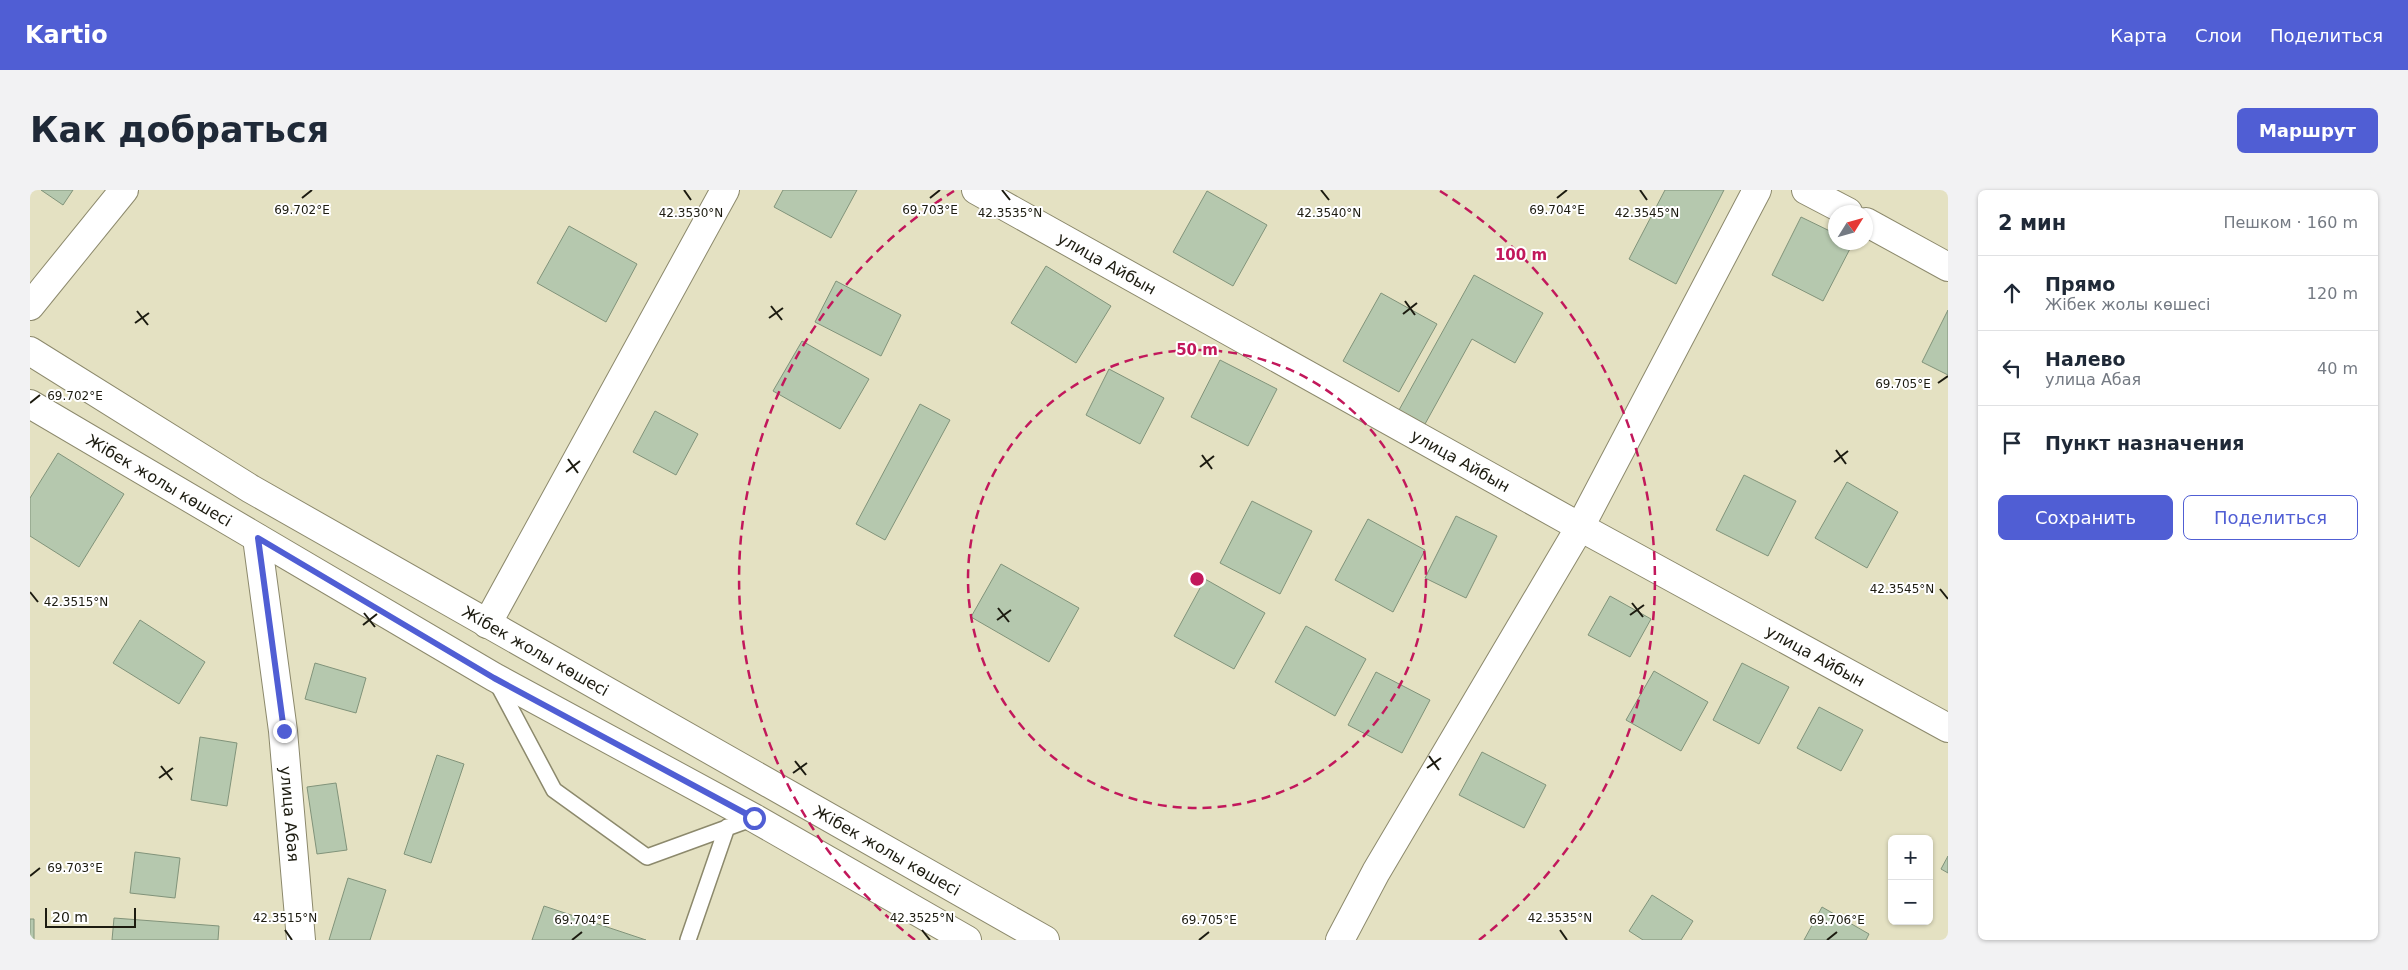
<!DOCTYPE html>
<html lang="ru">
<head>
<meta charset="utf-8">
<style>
  :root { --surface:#fff; --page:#f2f2f3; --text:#1f2937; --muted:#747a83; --line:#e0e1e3; --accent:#505ed4 }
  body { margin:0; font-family:"DejaVu Sans",sans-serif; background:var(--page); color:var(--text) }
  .controls { position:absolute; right:15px; bottom:15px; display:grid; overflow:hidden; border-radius:8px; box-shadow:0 1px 4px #0004 }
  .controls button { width:45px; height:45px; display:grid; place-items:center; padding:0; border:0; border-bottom:1px solid var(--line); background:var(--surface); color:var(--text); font:25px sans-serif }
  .compass { position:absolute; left:1798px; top:15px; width:45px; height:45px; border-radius:50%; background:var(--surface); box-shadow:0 1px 4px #0004; rotate:53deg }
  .scale { position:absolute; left:15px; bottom:12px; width:91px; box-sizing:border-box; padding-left:5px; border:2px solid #1c1b10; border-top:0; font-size:14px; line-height:18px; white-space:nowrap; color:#1c1b10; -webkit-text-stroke:4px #fff; paint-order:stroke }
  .stop { position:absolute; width:15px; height:15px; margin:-11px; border:4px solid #505ed4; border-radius:50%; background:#fff }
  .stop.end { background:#505ed4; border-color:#fff; box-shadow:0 1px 5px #0008 }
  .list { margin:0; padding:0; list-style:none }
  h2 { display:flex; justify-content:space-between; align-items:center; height:65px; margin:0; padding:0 20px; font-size:21px }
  h2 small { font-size:16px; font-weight:400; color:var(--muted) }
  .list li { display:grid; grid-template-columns:32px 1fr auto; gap:15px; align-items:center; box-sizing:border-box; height:75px; padding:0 20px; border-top:1px solid var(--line) }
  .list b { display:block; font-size:19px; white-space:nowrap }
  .list p { margin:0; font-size:16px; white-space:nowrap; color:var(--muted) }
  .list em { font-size:16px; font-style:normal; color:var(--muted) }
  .actions { display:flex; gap:10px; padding:15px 20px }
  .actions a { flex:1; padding:11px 0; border:1px solid var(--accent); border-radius:8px; text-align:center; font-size:18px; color:var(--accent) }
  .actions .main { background:var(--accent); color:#fff }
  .icon { flex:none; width:28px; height:28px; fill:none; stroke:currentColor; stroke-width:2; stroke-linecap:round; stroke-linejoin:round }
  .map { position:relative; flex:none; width:1918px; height:750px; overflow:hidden; border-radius:8px }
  header { display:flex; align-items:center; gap:30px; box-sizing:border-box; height:70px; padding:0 25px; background:var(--accent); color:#fff }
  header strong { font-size:24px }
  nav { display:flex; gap:28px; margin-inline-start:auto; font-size:18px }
  .intro { display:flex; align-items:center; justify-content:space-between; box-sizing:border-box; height:120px; padding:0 30px }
  h1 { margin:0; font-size:35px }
  .button { padding:12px 22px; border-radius:8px; background:var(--accent); color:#fff; font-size:18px; font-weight:700 }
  main { display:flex; gap:30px; padding:0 30px }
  aside { flex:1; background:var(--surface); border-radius:8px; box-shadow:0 1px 4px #0004 }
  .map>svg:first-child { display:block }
</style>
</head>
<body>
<header>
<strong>Kartio</strong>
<nav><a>Карта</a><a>Слои</a><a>Поделиться</a></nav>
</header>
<div class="intro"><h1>Как добраться</h1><a class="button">Маршрут</a></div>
<main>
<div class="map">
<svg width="1918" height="750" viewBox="0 0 1918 750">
  <rect width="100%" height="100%" fill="#e4e1c2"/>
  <path fill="#b5c8ae" stroke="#81937a" d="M11,0H43L33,15Z
    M753,0H827L801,48L744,17Z
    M1635,0H1694L1646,94L1599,69Z
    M1177,1L1237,35L1203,96L1143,62Z
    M1771,27L1806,44V52L1823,53L1793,111L1742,85Z
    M539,36L607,74L576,132L507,93Z
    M1016,76L1081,116L1046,173L981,133Z
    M1444,85L1513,123L1485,173L1442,149L1395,234L1369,220Z
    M806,91L871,125L851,166L785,132Z
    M1351,103L1407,134L1369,202L1313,171Z
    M1918,120V185L1892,172Z
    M772,151L839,189L810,239L743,201Z
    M1190,170L1247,199L1218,256L1161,227Z
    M1079,179L1134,208L1110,254L1056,225Z
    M890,214L920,230L855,350L826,334Z
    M625,221L668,244L646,285L603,262Z
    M28,263L94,304L49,377L0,346V308Z
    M1714,285L1766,311L1738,366L1686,340Z
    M1817,292L1868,322L1837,378L1785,348Z
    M1222,311L1282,341L1250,404L1190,373Z
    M1426,326L1467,346L1436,408L1395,388Z
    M1338,329L1395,360L1363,422L1305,390Z
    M971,374L1049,418L1019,472L941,427Z
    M1175,389L1235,423L1204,479L1144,446Z
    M1580,406L1621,429L1600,467L1558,445Z
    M110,430L175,472L149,514L83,473Z
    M1276,436L1336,469L1305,526L1245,492Z
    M285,473L336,488L326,523L275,509Z
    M1712,473L1759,497L1729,554L1683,530Z
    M1624,481L1678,512L1651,561L1596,530Z
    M1346,482L1400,510L1372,563L1318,535Z
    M1789,517L1833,540L1811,581L1767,558Z
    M170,547L207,553L197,616L161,610Z
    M1452,562L1516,595L1494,638L1429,605Z
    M407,565L434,574L401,673L374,664Z
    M306,593L317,660L287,664L277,597Z
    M105,662L150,668L145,708L100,703Z
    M1918,666V683L1911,679Z
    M318,688L356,700L340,750H299Z
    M1622,705L1663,731L1651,750H1613L1599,741Z
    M514,716L616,750H502Z
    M1792,717L1839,744L1836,750H1774Z
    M84,728L189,736L188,750H82Z
    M0,729H4V750H0Z"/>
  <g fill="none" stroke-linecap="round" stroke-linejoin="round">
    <defs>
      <path id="service" d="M466,491L524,600L617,667L724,628
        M658,750L697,637"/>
      <g id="minor">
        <path id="s1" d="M946,0L1550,337L1918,538"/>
        <path d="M1776,0L1818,22"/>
        <path d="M1836,32L1918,77"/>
        <path d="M0,116L94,0"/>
        <path id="s2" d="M227,348L253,541L271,750"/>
        <path d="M457,434L695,0"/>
        <path d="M1310,750L1346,682L1550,337L1727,0"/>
      </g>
      <g id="primary">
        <path id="s3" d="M0,161L221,299L1015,750"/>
        <path id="s4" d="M0,214L464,487L724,628L937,750"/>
      </g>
    </defs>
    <use href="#service" stroke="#8c896c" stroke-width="18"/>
    <use href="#minor" stroke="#8c896c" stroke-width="30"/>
    <use href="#primary" stroke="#8c896c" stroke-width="30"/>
    <use href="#service" stroke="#fff" stroke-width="15"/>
    <use href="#minor" stroke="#fff" stroke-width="28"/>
    <use href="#primary" stroke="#fff" stroke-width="28"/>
  </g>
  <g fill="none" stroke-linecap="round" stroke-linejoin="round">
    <path stroke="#505ed4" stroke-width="6" d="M254,541L228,348L464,488L724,628"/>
  </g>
  <path fill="none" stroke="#1c1b10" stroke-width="2" d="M654,0L661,10M972,0L980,10M1291,0L1299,10M1610,0L1617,10M272,8L282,0M900,8L910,0M1527,8L1537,0M1375,111L1385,125M741,116L752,130M107,121L118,135M1373,124L1387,113M739,128L753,118M105,133L119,123M1908,193L1918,186M0,213L10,205M1806,260L1816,274M1172,265L1182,279M538,269L548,283M1804,272L1818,261M1170,277L1184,266M536,282L550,271M1910,399L1918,409M0,402L8,412M1602,413L1613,427M968,418L979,432M334,423L345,437M1600,425L1614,415M967,430L981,420M333,435L347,424M1399,566L1409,580M765,571L776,585M131,576L142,590M1397,578L1411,568M763,583L777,573M129,588L143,578M0,686L10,678M255,740L262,750M892,740L900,750M1530,740L1537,750M542,750L552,742M1169,750L1179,742M1797,750L1807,742"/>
  <g fill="none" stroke="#c2185b" stroke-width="2.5" stroke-dasharray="9 6">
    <circle cx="1167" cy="389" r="229"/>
    <path d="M885 750A458 458 0 0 1 924 1M1410 1A458 458 0 0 1 1449 750"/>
  </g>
  <g text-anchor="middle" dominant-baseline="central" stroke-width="4" stroke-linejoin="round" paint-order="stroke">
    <g font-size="16" fill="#1c1b10" stroke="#fff">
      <text stroke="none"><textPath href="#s1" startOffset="150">улица Айбын</textPath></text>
      <text stroke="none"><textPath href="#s1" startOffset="555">улица Айбын</textPath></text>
      <text stroke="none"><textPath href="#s4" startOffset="150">Жібек жолы көшесі</textPath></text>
      <text stroke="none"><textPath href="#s3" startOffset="588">Жібек жолы көшесі</textPath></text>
      <text stroke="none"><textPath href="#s1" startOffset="960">улица Айбын</textPath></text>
      <text stroke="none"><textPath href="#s2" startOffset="278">улица Абая</textPath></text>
      <text stroke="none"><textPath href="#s3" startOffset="992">Жібек жолы көшесі</textPath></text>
    </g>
  </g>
  <g font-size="12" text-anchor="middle" fill="#1c1b10" stroke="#fff" stroke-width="4" stroke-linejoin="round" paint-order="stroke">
    <text x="272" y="24">69.702°E</text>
    <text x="900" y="24">69.703°E</text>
    <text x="1527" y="24">69.704°E</text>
    <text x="661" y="27">42.3530°N</text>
    <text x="980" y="27">42.3535°N</text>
    <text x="1299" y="27">42.3540°N</text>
    <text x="1617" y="27">42.3545°N</text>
    <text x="1873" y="198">69.705°E</text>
    <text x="45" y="210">69.702°E</text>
    <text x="1872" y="403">42.3545°N</text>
    <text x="46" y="416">42.3515°N</text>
    <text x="45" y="682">69.703°E</text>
    <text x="255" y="732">42.3515°N</text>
    <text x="892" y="732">42.3525°N</text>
    <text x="1530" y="732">42.3535°N</text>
    <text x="552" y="734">69.704°E</text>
    <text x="1179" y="734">69.705°E</text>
    <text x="1807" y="734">69.706°E</text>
  </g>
  <circle cx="1167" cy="389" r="8" fill="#c2185b" stroke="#fff" stroke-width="2.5"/>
  <g font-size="15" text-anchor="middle" font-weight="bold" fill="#c2185b" stroke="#fff" stroke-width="4" stroke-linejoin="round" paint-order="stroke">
    <text x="1491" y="70">100 m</text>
    <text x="1167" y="165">50 m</text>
  </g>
</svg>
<div class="controls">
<button>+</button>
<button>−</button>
</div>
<svg class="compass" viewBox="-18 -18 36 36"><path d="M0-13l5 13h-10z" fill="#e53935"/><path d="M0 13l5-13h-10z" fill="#747a83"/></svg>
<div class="scale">20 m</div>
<div class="stop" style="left:724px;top:628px"></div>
<div class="stop end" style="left:254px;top:541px"></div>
</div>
<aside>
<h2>2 мин<small>Пешком · 160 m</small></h2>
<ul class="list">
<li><svg class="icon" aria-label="ahead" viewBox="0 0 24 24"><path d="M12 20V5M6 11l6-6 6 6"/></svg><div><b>Прямо</b><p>Жібек жолы көшесі</p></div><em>120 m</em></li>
<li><svg class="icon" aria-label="left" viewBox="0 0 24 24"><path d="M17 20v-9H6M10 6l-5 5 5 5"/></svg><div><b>Налево</b><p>улица Абая</p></div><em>40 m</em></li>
<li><svg class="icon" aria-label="arrive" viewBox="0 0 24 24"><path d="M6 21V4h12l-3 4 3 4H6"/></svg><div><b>Пункт назначения</b></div></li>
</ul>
<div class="actions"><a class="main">Сохранить</a><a>Поделиться</a></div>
</aside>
</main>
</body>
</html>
